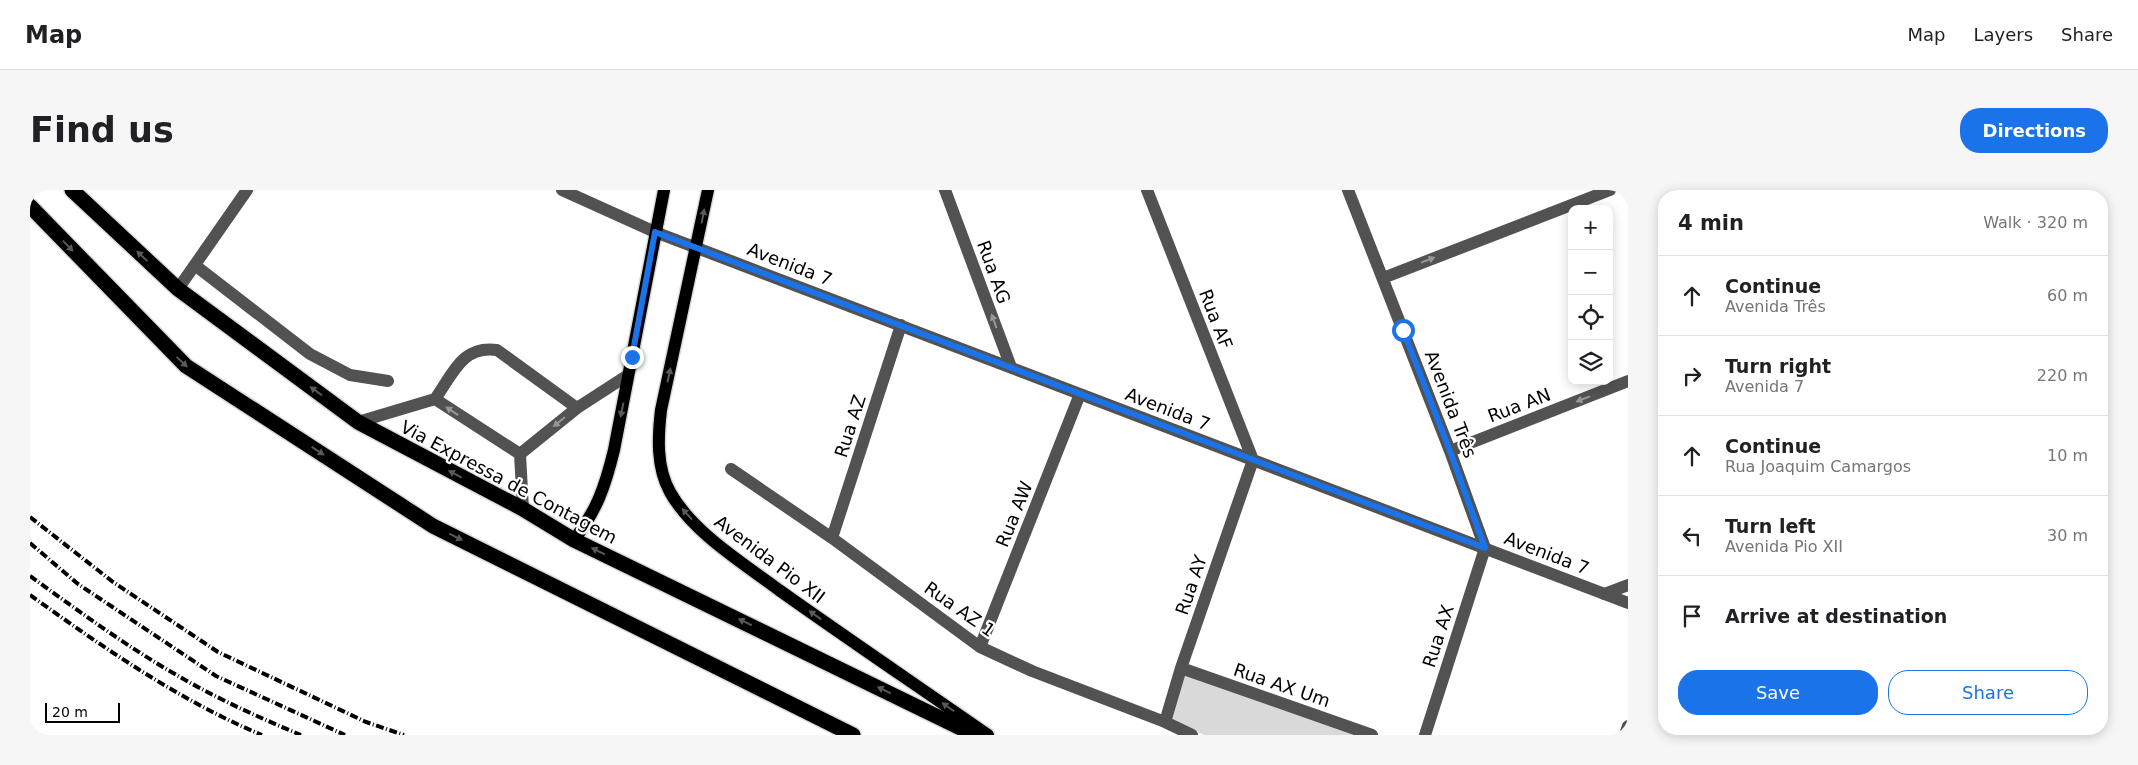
<!DOCTYPE html>
<html lang="en">
<head>
<meta charset="utf-8">
<style>
  :root { --surface:#fff; --page:#f6f6f6; --text:#202124; --muted:#757577; --line:#e0e0e0; --accent:#1a73e8 }
  body { margin:0; font-family:"DejaVu Sans",sans-serif; background:var(--page); color:var(--text) }
  .controls { position:absolute; right:15px; top:15px; display:grid; overflow:hidden; border-radius:10px; box-shadow:0 2px 12px #0003 }
  .controls button { width:45px; height:45px; display:grid; place-items:center; padding:0; border:0; border-bottom:1px solid var(--line); background:var(--surface); color:var(--text); font:25px sans-serif }
  .scale { position:absolute; left:15px; bottom:12px; width:75px; box-sizing:border-box; padding-left:5px; border:2px solid #000; border-top:0; font-size:14px; line-height:18px; white-space:nowrap; color:#000; -webkit-text-stroke:4px #fff; paint-order:stroke }
  .stop { position:absolute; width:15px; height:15px; margin:-11px; border:4px solid #1a73e8; border-radius:50%; background:#fff }
  .stop.end { background:#1a73e8; border-color:#fff; box-shadow:0 1px 5px #0008 }
  .list { margin:0; padding:0; list-style:none }
  h2 { display:flex; justify-content:space-between; align-items:center; height:65px; margin:0; padding:0 20px; font-size:21px }
  h2 small { font-size:16px; font-weight:400; color:var(--muted) }
  .list li { display:grid; grid-template-columns:32px 1fr auto; gap:15px; align-items:center; box-sizing:border-box; height:80px; padding:0 20px; border-top:1px solid var(--line) }
  .list b { display:block; font-size:19px; white-space:nowrap }
  .list p { margin:0; font-size:16px; white-space:nowrap; color:var(--muted) }
  .list em { font-size:16px; font-style:normal; color:var(--muted) }
  .actions { display:flex; gap:10px; padding:15px 20px }
  .actions a { flex:1; padding:11px 0; border:1px solid var(--accent); border-radius:20px; text-align:center; font-size:18px; color:var(--accent) }
  .actions .main { background:var(--accent); color:#fff }
  .icon { flex:none; width:28px; height:28px; fill:none; stroke:currentColor; stroke-width:2; stroke-linecap:round; stroke-linejoin:round }
  .map { position:relative; flex:none; width:1598px; height:545px; overflow:hidden; border-radius:20px }
  header { display:flex; align-items:center; gap:30px; box-sizing:border-box; height:70px; padding:0 25px; background:var(--surface); border-bottom:1px solid var(--line) }
  header strong { font-size:24px }
  nav { display:flex; gap:28px; margin-inline-start:auto; font-size:18px }
  .intro { display:flex; align-items:center; justify-content:space-between; box-sizing:border-box; height:120px; padding:0 30px }
  h1 { margin:0; font-size:35px }
  .button { padding:12px 22px; border-radius:20px; background:var(--accent); color:#fff; font-size:18px; font-weight:700 }
  main { display:flex; gap:30px; padding:0 30px }
  aside { flex:1; background:var(--surface); border-radius:20px; box-shadow:0 2px 12px #0003 }
  .map>svg:first-child { display:block }
</style>
</head>
<body>
<header>
<strong>Map</strong>
<nav><a>Map</a><a>Layers</a><a>Share</a></nav>
</header>
<div class="intro"><h1>Find us</h1><a class="button">Directions</a></div>
<main>
<div class="map">
<svg width="1598" height="545" viewBox="0 0 1598 545">
  <rect width="100%" height="100%" fill="#fff"/>
  <path fill="#d9d9d9" d="M1152,480L1336,545H1174L1137,526Z"/>
  <g fill="none" stroke-linecap="round" stroke-linejoin="round">
    <defs>
      <path id="major" d="M678,0L631,220C628,246 626,277 640,302C662,342 713,373 749,400C818,449 889,497 958,545
        M544,350C567,320 575,297 584,260L634,0"/>
      <path id="highway" d="M42,0L148,99L328,232L493,319L544,350L945,545
        M0,16L156,176L403,336L823,545"/>
    </defs>
    <use href="#major" stroke="#dbdbdb" stroke-width="15"/>
    <use href="#highway" stroke="#dbdbdb" stroke-width="18"/>
    <path stroke="#525252" stroke-width="12" d="M532,0L625,42L1598,413
      M915,0L981,177
      M1117,0L1223,270L1151,478L1135,532
      M1318,0L1420,261L1455,358L1395,545
      M166,76L280,164L320,185L358,191
      M1353,88L1580,0
      M148,99L217,0
      M405,209C423,184 432,155 467,160L547,218
      M328,232L405,209L490,264L493,319
      M1420,261L1598,191
      M490,264L547,218L598,185
      M701,279L802,348L950,457L1002,481L1135,532L1162,545
      M802,348L871,135
      M1574,404L1598,395
      M950,457L1050,204
      M1151,478L1342,545
      M1595,545L1598,536"/>
    <use href="#major" stroke="#000" stroke-width="12"/>
    <use href="#highway" stroke="#000" stroke-width="15"/>
    <path stroke="#000" stroke-width="4" stroke-dasharray="8 2.5 1 2.5" stroke-linecap="butt" d="M0,327L83,392L188,462L336,532L374,545
      M0,353L48,394L186,486L315,545
      M0,386C49,421 97,457 150,487C188,509 230,528 271,545
      M0,405C73,457 148,510 232,545"/>
  </g>
  <defs><path id="oneway-solid" d="M-6-.8H1V-3.2L6.5 0L1 3.2V.8H-6Z" transform="scale(1.25)"/></defs>
  <g fill="#595959">
    <use href="#oneway-solid" transform="translate(673 26) rotate(-79)"/>
    <use href="#oneway-solid" transform="translate(38 56) rotate(46)"/>
    <use href="#oneway-solid" transform="translate(112 66) rotate(-137)"/>
    <use href="#oneway-solid" transform="translate(152 172) rotate(43)"/>
    <use href="#oneway-solid" transform="translate(639 185) rotate(-78)"/>
    <use href="#oneway-solid" transform="translate(286 201) rotate(-144)"/>
    <use href="#oneway-solid" transform="translate(592 220) rotate(101)"/>
    <use href="#oneway-solid" transform="translate(288 261) rotate(33)"/>
    <use href="#oneway-solid" transform="translate(425 284) rotate(-152)"/>
    <use href="#oneway-solid" transform="translate(657 324) rotate(-132)"/>
    <use href="#oneway-solid" transform="translate(426 347) rotate(26)"/>
    <use href="#oneway-solid" transform="translate(568 361) rotate(-154)"/>
    <use href="#oneway-solid" transform="translate(785 425) rotate(-144)"/>
    <use href="#oneway-solid" transform="translate(715 432) rotate(-154)"/>
    <use href="#oneway-solid" transform="translate(854 500) rotate(-154)"/>
    <use href="#oneway-solid" transform="translate(918 517) rotate(-145)"/>
  </g>
  <g fill="#979797">
    <use href="#oneway-solid" transform="translate(1398 70) rotate(-21)"/>
    <use href="#oneway-solid" transform="translate(964 131) rotate(-110)"/>
    <use href="#oneway-solid" transform="translate(1553 209) rotate(159)"/>
    <use href="#oneway-solid" transform="translate(422 221) rotate(-146)"/>
    <use href="#oneway-solid" transform="translate(529 232) rotate(141)"/>
  </g>
  <g fill="none" stroke-linecap="round" stroke-linejoin="round">
    <path stroke="#1a73e8" stroke-width="6" d="M602,167L625,42L1455,358L1420,261L1373,140"/>
  </g>
  <g text-anchor="middle" dominant-baseline="central" stroke-width="4.5" stroke-linejoin="round" paint-order="stroke">
    <g font-size="18" fill="#000" stroke="#fff">
      <text transform="translate(760 74) rotate(21)">Avenida 7</text>
      <text transform="translate(964 82) rotate(70)">Rua AG</text>
      <text transform="translate(1186 129) rotate(69)">Rua AF</text>
      <text transform="translate(1421 214) rotate(69)">Avenida Três</text>
      <text transform="translate(1489 215) rotate(-21)">Rua AN</text>
      <text transform="translate(1138 219) rotate(21)">Avenida 7</text>
      <text transform="translate(820 236) rotate(-72)">Rua AZ</text>
      <text transform="translate(479 292) rotate(28)">Via Expressa de Contagem</text>
      <text transform="translate(984 324) rotate(-68)">Rua AW</text>
      <text transform="translate(1517 363) rotate(21)">Avenida 7</text>
      <text transform="translate(740 369) rotate(37)">Avenida Pio XII</text>
      <text transform="translate(1161 395) rotate(-71)">Rua AY</text>
      <text transform="translate(930 419) rotate(35)">Rua AZ 1</text>
      <text transform="translate(1408 446) rotate(-72)">Rua AX</text>
      <text transform="translate(1252 495) rotate(19)">Rua AX Um</text>
    </g>
  </g>
</svg>
<div class="controls">
<button>+</button>
<button>−</button>
<button><svg class="icon" aria-label="locate" viewBox="0 0 24 24"><circle cx="12" cy="12" r="6"/><path d="M12 2v4M12 18v4M2 12h4M18 12h4"/></svg></button>
<button><svg class="icon" aria-label="layers" viewBox="0 0 24 24"><path d="M12 4l9 5-9 5-9-5zM3 14l9 5 9-5"/></svg></button>
</div>
<div class="scale">20 m</div>
<div class="stop" style="left:1373px;top:140px"></div>
<div class="stop end" style="left:602px;top:167px"></div>
</div>
<aside>
<h2>4 min<small>Walk · 320 m</small></h2>
<ul class="list">
<li><svg class="icon" aria-label="ahead" viewBox="0 0 24 24"><path d="M12 20V5M6 11l6-6 6 6"/></svg><div><b>Continue</b><p>Avenida Três</p></div><em>60 m</em></li>
<li><svg class="icon" aria-label="right" viewBox="0 0 24 24"><path d="M7 20v-9h11M14 6l5 5-5 5"/></svg><div><b>Turn right</b><p>Avenida 7</p></div><em>220 m</em></li>
<li><svg class="icon" aria-label="ahead" viewBox="0 0 24 24"><path d="M12 20V5M6 11l6-6 6 6"/></svg><div><b>Continue</b><p>Rua Joaquim Camargos</p></div><em>10 m</em></li>
<li><svg class="icon" aria-label="left" viewBox="0 0 24 24"><path d="M17 20v-9H6M10 6l-5 5 5 5"/></svg><div><b>Turn left</b><p>Avenida Pio XII</p></div><em>30 m</em></li>
<li><svg class="icon" aria-label="arrive" viewBox="0 0 24 24"><path d="M6 21V4h12l-3 4 3 4H6"/></svg><div><b>Arrive at destination</b></div></li>
</ul>
<div class="actions"><a class="main">Save</a><a>Share</a></div>
</aside>
</main>
</body>
</html>
